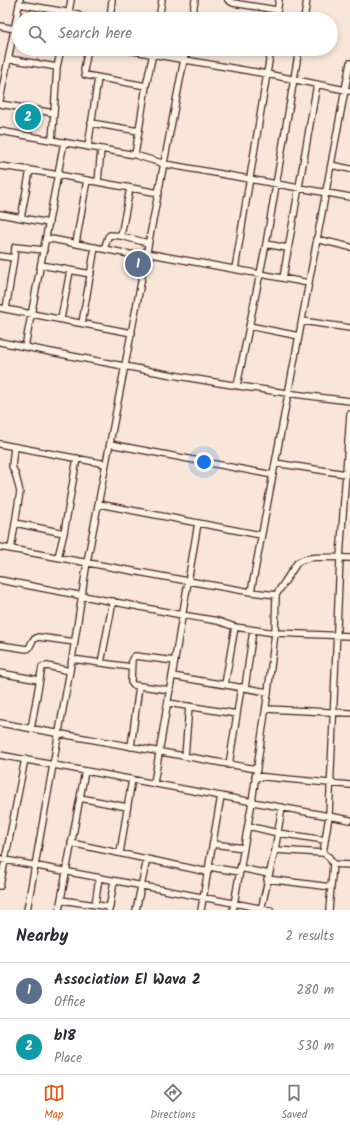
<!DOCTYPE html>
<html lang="en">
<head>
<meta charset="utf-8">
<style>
  :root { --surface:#fff; --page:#f7f7f7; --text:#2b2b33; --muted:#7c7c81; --line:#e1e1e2; --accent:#ea580c }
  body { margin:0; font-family:Kalam,sans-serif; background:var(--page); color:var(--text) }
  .you { position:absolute; left:204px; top:462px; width:14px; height:14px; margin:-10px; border:3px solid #fff; border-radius:50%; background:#1a73e8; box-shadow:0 0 0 6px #1a73e833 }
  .badge { display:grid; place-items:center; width:26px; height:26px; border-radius:50%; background:var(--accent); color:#fff; font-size:13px; font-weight:700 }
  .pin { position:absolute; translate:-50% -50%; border:2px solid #fff; box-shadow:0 1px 4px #0006 }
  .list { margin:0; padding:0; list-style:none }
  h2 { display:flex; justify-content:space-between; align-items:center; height:52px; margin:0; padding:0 16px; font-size:17px }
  h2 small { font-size:13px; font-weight:400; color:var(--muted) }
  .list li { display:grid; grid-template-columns:26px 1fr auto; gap:12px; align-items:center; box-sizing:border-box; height:56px; padding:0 16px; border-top:1px solid var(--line) }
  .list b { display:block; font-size:15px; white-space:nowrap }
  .list p { margin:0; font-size:13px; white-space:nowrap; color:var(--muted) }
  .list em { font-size:13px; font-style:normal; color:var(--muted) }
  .icon { flex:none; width:22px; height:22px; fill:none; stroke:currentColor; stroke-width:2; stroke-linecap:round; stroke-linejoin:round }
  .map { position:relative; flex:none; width:350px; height:910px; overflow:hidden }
  .search { position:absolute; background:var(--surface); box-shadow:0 2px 6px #0003; left:12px; right:12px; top:12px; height:44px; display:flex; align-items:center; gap:10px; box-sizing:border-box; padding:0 14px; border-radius:22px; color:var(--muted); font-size:15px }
  .sheet { height:164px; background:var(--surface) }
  nav { display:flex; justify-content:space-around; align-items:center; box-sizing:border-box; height:56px; border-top:1px solid var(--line); background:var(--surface); font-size:11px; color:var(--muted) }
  nav a { display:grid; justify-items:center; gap:2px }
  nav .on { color:var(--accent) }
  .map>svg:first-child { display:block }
</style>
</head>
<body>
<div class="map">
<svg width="350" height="910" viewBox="0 0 350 910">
  <rect width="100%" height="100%" fill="#f8e7d8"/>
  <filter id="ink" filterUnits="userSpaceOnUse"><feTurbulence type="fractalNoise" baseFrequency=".025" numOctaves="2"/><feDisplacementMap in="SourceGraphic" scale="8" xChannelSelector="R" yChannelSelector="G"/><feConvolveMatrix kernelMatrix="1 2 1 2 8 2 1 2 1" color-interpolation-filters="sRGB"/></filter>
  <g filter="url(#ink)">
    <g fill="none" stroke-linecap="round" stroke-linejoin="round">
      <defs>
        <path id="street" d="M228,0L233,3L277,10
          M19,4L78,14L80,19
          M69,12L71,0
          M276,18L283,19
          M110,19L112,0
          M159,19L162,0
          M192,19L195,0
          M276,19L279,0
          M304,19L307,0
          M0,26L19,30
          M88,49L84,70L85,75L146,86
          M122,49L267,74L350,91
          M9,59L57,67
          M0,100L20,0
          M0,104L54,113L57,67L61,49
          M91,123L139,131
          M0,131L135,155L165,164L350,197
          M52,140L54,113
          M88,147L98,78
          M135,155L146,86L154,49
          M331,165L350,169
          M0,166L30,170L159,193
          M98,182L101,149
          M0,214L49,223
          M21,218L30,170
          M121,236L130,188
          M46,238L145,257
          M316,239L350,247
          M76,243L87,180
          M266,244L287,248
          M104,249L108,237L110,235L121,236L148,243
          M146,253L309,283
          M0,256L14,258L6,309
          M14,258L15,247L44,250
          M41,265L91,274
          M235,269L271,49
          M283,278L317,84
          M0,308L132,333
          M61,319L70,271
          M302,321L350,328
          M82,323L95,247
          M249,326L299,336
          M0,342C116,365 232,388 350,401
          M25,347L64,142
          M237,386L266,244L299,49
          M0,444L106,464
          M110,444L273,475
          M275,463L346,474
          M99,504L261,535
          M15,523L64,533
          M0,547L188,581L251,592L276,595
          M11,549L20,492L16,476L12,466L14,447
          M58,557L64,533L77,458
          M0,580L182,615L218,621L235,627L275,633L350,636
          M251,592L350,63
          M0,645L27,649L29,648L33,640L38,637L75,642
          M72,659L131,667
          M101,663L113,601
          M0,673L39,680
          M172,676L268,692
          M225,684L235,627
          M245,688L253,630
          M170,690L133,685L131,682L132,659L135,656L175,661
          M168,703L237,714L229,765
          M266,709L350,713
          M237,714L241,687
          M0,723L256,769
          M31,729L42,667L47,666L70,671
          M131,747L139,686
          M0,755L350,820
          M185,756L189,706
          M255,776L350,785
          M154,783L198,523
          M80,798L127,807
          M248,826L278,833L325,840
          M71,843L208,872
          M213,844L244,848
          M275,850L323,853L329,857L333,864L350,865
          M120,853L132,779
          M323,853L329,816L340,558L350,414
          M0,859L270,910
          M209,867L240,872
          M240,868L269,874
          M267,879L331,887L333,864
          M0,886L25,759
          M61,900L110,907
          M95,905L99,878
          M27,910L72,659L87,562L186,49
          M59,910L85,771
          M109,910L114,881
          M136,910L147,859
          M201,910L221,796
          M233,910L252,802L268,692L275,633L276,595L297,563C307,554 336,558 350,558
          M261,910L275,850L282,807
          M329,910L331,887"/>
      </defs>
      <use href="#street" stroke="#4a1f2b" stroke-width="8"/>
      <use href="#street" stroke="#fcf5e5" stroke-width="5.5"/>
    </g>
  </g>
</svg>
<div class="you"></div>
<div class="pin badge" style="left:138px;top:264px;background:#5c6f8a">1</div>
<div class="pin badge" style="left:28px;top:117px;background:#0f9aa8">2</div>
<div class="search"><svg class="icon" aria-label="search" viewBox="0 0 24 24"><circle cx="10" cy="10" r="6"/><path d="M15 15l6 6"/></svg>Search here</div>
</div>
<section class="sheet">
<h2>Nearby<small>2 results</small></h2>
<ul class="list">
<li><span class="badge" style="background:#5c6f8a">1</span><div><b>Association El Wava 2</b><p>Office</p></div><em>280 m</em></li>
<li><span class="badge" style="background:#0f9aa8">2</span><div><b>b18</b><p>Place</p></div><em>530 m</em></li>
</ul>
</section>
<nav>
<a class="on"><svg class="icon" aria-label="map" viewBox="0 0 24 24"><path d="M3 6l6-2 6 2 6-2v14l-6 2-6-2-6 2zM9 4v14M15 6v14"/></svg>Map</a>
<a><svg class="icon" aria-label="directions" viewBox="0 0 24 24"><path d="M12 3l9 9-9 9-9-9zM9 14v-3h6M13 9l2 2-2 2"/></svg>Directions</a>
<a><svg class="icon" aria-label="saved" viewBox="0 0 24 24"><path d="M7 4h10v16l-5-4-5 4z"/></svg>Saved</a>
</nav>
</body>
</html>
